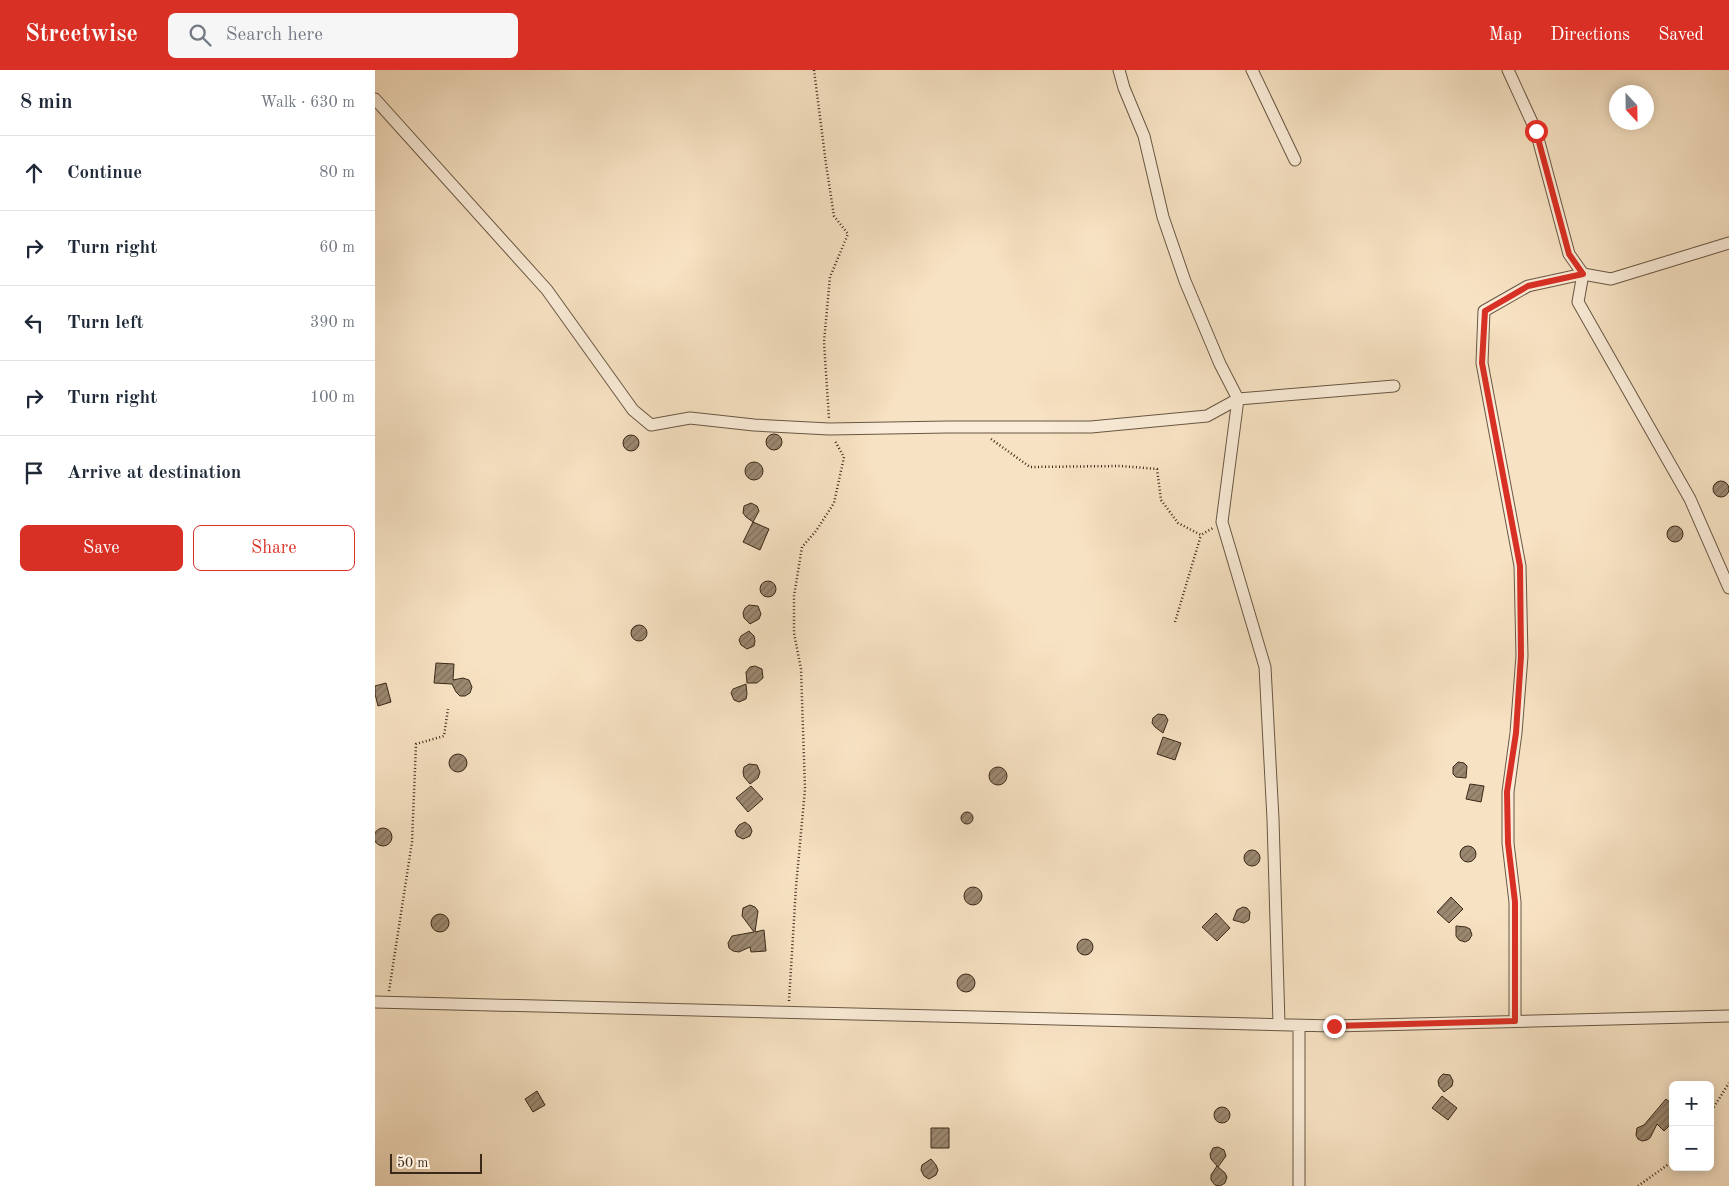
<!DOCTYPE html>
<html lang="en">
<head>
<meta charset="utf-8">
<style>
  :root { --surface:#fff; --page:#f6f6f7; --text:#1f2937; --muted:#747a83; --line:#e0e1e3; --accent:#d93025 }
  body { margin:0; font-family:"Old Standard TT",serif; background:var(--page); color:var(--text) }
  .controls { position:absolute; right:15px; bottom:15px; display:grid; overflow:hidden; border-radius:8px; box-shadow:0 2px 12px #0003 }
  .controls button { width:45px; height:45px; display:grid; place-items:center; padding:0; border:0; border-bottom:1px solid var(--line); background:var(--surface); color:var(--text); font:25px sans-serif }
  .compass { position:absolute; left:1234px; top:15px; width:45px; height:45px; border-radius:50%; background:var(--surface); box-shadow:0 2px 12px #0003; rotate:158deg }
  .scale { position:absolute; left:15px; bottom:12px; width:92px; box-sizing:border-box; padding-left:5px; border:2px solid #3a2918; border-top:0; font-size:14px; line-height:18px; white-space:nowrap; color:#3a2918; -webkit-text-stroke:4px #faecd8; paint-order:stroke }
  .stop { position:absolute; width:15px; height:15px; margin:-11px; border:4px solid #d93025; border-radius:50%; background:#fff }
  .stop.end { background:#d93025; border-color:#fff; box-shadow:0 1px 5px #0008 }
  .list { margin:0; padding:0; list-style:none }
  h2 { display:flex; justify-content:space-between; align-items:center; height:65px; margin:0; padding:0 20px; font-size:21px }
  h2 small { font-size:16px; font-weight:400; color:var(--muted) }
  .list li { display:grid; grid-template-columns:32px 1fr auto; gap:15px; align-items:center; box-sizing:border-box; height:75px; padding:0 20px; border-top:1px solid var(--line) }
  .list b { display:block; font-size:19px; white-space:nowrap }
  .list em { font-size:16px; font-style:normal; color:var(--muted) }
  .actions { display:flex; gap:10px; padding:15px 20px }
  .actions a { flex:1; padding:11px 0; border:1px solid var(--accent); border-radius:8px; text-align:center; font-size:18px; color:var(--accent) }
  .actions .main { background:var(--accent); color:#fff }
  .icon { flex:none; width:28px; height:28px; fill:none; stroke:currentColor; stroke-width:2; stroke-linecap:round; stroke-linejoin:round }
  .map { position:relative; flex:none; width:1354px; height:1116px; overflow:hidden }
  header { display:flex; align-items:center; gap:30px; box-sizing:border-box; height:70px; padding:0 25px; background:var(--accent); color:#fff }
  header strong { font-size:24px }
  nav { display:flex; gap:28px; margin-inline-start:auto; font-size:18px }
  .search { width:350px; height:45px; background:var(--page); display:flex; align-items:center; gap:12px; box-sizing:border-box; padding:0 18px; border-radius:8px; color:var(--muted); font-size:19px }
  main { display:flex }
  aside { flex:1; background:var(--surface) }
  .map>svg:first-child { display:block }
</style>
</head>
<body>
<header>
<strong>Streetwise</strong>
<div class="search"><svg class="icon" aria-label="search" viewBox="0 0 24 24"><circle cx="10" cy="10" r="6"/><path d="M15 15l6 6"/></svg>Search here</div>
<nav><a>Map</a><a>Directions</a><a>Saved</a></nav>
</header>
<main>
<aside>
<h2>8 min<small>Walk · 630 m</small></h2>
<ul class="list">
<li><svg class="icon" aria-label="ahead" viewBox="0 0 24 24"><path d="M12 20V5M6 11l6-6 6 6"/></svg><div><b>Continue</b></div><em>80 m</em></li>
<li><svg class="icon" aria-label="right" viewBox="0 0 24 24"><path d="M7 20v-9h11M14 6l5 5-5 5"/></svg><div><b>Turn right</b></div><em>60 m</em></li>
<li><svg class="icon" aria-label="left" viewBox="0 0 24 24"><path d="M17 20v-9H6M10 6l-5 5 5 5"/></svg><div><b>Turn left</b></div><em>390 m</em></li>
<li><svg class="icon" aria-label="right" viewBox="0 0 24 24"><path d="M7 20v-9h11M14 6l5 5-5 5"/></svg><div><b>Turn right</b></div><em>100 m</em></li>
<li><svg class="icon" aria-label="arrive" viewBox="0 0 24 24"><path d="M6 21V4h12l-3 4 3 4H6"/></svg><div><b>Arrive at destination</b></div></li>
</ul>
<div class="actions"><a class="main">Save</a><a>Share</a></div>
</aside>
<div class="map">
<svg width="1354" height="1116" viewBox="0 0 1354 1116">
  <defs>
    <pattern id="building-hatch" width="6" height="6" patternUnits="userSpaceOnUse" patternTransform="scale(1.25)"><rect width="6" height="6" fill="#9c8971"/><path d="M-1 1l2-2M0 6l6-6M5 7l2-2" fill="none" stroke="#80705c"/></pattern>
  </defs>
  <rect width="100%" height="100%" fill="#f7e2c3"/>
  <filter id="stains"><feTurbulence type="fractalNoise" baseFrequency=".004" numOctaves="4"/><feColorMatrix values="0 0 0 0 .2 0 0 0 0 .09 0 0 0 0 .02 0 0 0 .5 -.17"/></filter>
  <radialGradient id="worn" r=".72"><stop offset=".6" stop-color="#630" stop-opacity="0"/><stop offset="1" stop-color="#630" stop-opacity=".3"/></radialGradient>
  <path fill="url(#building-hatch)" stroke="#3a2918" d="M391 372a8 8 0 1 1 16 0a8 8 0 1 1-16 0Z
    M248 373a8 8 0 1 1 16 0a8 8 0 1 1-16 0Z
    M370 401a9 9 0 1 1 18 0a9 9 0 1 1-18 0Z
    M1338 419a8 8 0 1 1 16 0a8 8 0 1 1-16 0Z
    M376,433L382,436L384,441L378,452L371,447L368,443L369,436Z
    M378,452L394,459L385,480L368,472Z
    M1292 464a8 8 0 1 1 16 0a8 8 0 1 1-16 0Z
    M385 519a8 8 0 1 1 16 0a8 8 0 1 1-16 0Z
    M374,535L383,536L386,544L384,549L375,554L369,548L368,543L370,538Z
    M256 563a8 8 0 1 1 16 0a8 8 0 1 1-16 0Z
    M374,561L379,566L380,571L379,576L372,579L366,575L364,570L366,566Z
    M61,593L79,594L78,610L88,608L94,610L97,617L95,623L90,626H85L81,622L77,614L59,613Z
    M380,596L387,599L388,608L382,613H372L371,602L375,597Z
    M11,613L16,632L3,636L0,624V616Z
    M371,614L372,624L371,629L364,632L359,630L356,623L358,619Z
    M783,644L790,645L793,650L788,663L780,657L777,653L778,648Z
    M788,667L806,673L800,690L782,684Z
    M74 693a9 9 0 1 1 18 0a9 9 0 1 1-18 0Z
    M1083,692L1089,693L1092,696L1091,708L1081,707L1078,704V697Z
    M374,694L382,695L385,702L383,708L375,714L369,707L368,702L369,697Z
    M614 706a9 9 0 1 1 18 0a9 9 0 1 1-18 0Z
    M1095,714L1109,716L1106,732L1091,729Z
    M376,716L388,729L373,742L361,728Z
    M586 748a6 6 0 1 1 12 0a6 6 0 1 1-12 0Z
    M370,752L375,756L377,761L375,766L368,769L362,766L360,761L364,755Z
    M-1 767a9 9 0 1 1 18 0a9 9 0 1 1-18 0Z
    M1085 784a8 8 0 1 1 16 0a8 8 0 1 1-16 0Z
    M869 788a8 8 0 1 1 16 0a8 8 0 1 1-16 0Z
    M589 826a9 9 0 1 1 18 0a9 9 0 1 1-18 0Z
    M1076,827L1088,839L1074,853L1062,842Z
    M375,835L380,837L383,841L380,862L389,860L391,881L376,882L375,877L364,882L358,881L354,878L353,873L357,866L379,862L367,846L368,838Z
    M868,837L872,838L875,842L874,850L869,853L858,850L862,840Z
    M841,843L855,858L842,871L827,857Z
    M56 853a9 9 0 1 1 18 0a9 9 0 1 1-18 0Z
    M1081,856L1091,857L1095,859L1097,865L1094,870L1090,872L1084,870L1081,866Z
    M702 877a8 8 0 1 1 16 0a8 8 0 1 1-16 0Z
    M582 913a9 9 0 1 1 18 0a9 9 0 1 1-18 0Z
    M1068,1004L1075,1005L1078,1011L1077,1016L1069,1022L1064,1016L1063,1011L1065,1007Z
    M162,1021L170,1035L158,1042L150,1029Z
    M1067,1026L1082,1038L1073,1050L1057,1038Z
    M1291,1029L1298,1035V1052L1289,1061L1282,1054L1275,1068L1272,1070L1267,1071L1263,1069L1261,1065L1262,1058L1269,1055Z
    M839 1045a8 8 0 1 1 16 0a8 8 0 1 1-16 0Z
    M556,1058H574V1078H556Z
    M843,1077L849,1080L851,1086L843,1097L836,1089L835,1084L838,1078Z
    M556,1089L561,1095L563,1100L561,1105L554,1109L549,1106L546,1100L547,1095Z
    M842,1096L850,1103L852,1107L850,1113L845,1116L840,1115L836,1110V1105Z"/>
  <g fill="none" stroke-linecap="round" stroke-linejoin="round">
    <defs>
      <path id="street" d="M744,0L749,18L769,66L788,147L810,211L845,294L863,329L847,452L890,597L898,749L904,954
        M877,0L920,90
        M1133,0L1161,61L1194,184L1208,204L1236,209L1354,173
        M0,29L172,220L258,340L276,355L315,348L379,355L454,359L573,357H716L832,346L863,329L1019,316
        M0,932L959,956L1354,946
        M1140,951V832L1133,773V722L1141,663L1147,586L1145,496L1107,293L1109,241L1153,216L1208,204L1203,232L1315,429L1354,518
        M924,955V1116"/>
    </defs>
    <use href="#street" stroke="#695743" stroke-width="13"/>
    <path stroke="#3a2918" stroke-width="2.5" stroke-dasharray="1 2.5" stroke-linecap="butt" d="M439,0L451,94L459,146L473,164L455,207L449,272L454,349
      M616,369L655,397L746,396L782,399L786,430L803,453L826,465L838,458
      M800,552L826,465
      M14,921L37,772L41,674L69,666L73,639
      M414,931L421,817L430,719L426,599L419,563V526L427,477L441,461L459,433L469,387L460,371
      M1335,1043L1354,1013
      M1263,1116L1298,1091"/>
    <use href="#street" stroke="#faecd8" stroke-width="11"/>
  </g>
  <g fill="none" stroke-linecap="round" stroke-linejoin="round">
    <path stroke="#d93025" stroke-width="6" d="M959,956L1140,951V832L1133,773L1132,722L1141,663L1146,586L1145,496L1107,293L1110,241L1153,216L1208,204L1194,184L1161,61"/>
  </g>
  <rect width="100%" height="100%" filter="url(#stains)"/>
  <rect width="100%" height="100%" fill="url(#worn)"/>
</svg>
<div class="controls">
<button>+</button>
<button>−</button>
</div>
<svg class="compass" viewBox="-18 -18 36 36"><path d="M0-13l5 13h-10z" fill="#e53935"/><path d="M0 13l5-13h-10z" fill="#747a83"/></svg>
<div class="scale">50 m</div>
<div class="stop" style="left:1161px;top:61px"></div>
<div class="stop end" style="left:959px;top:956px"></div>
</div>
</main>
</body>
</html>
